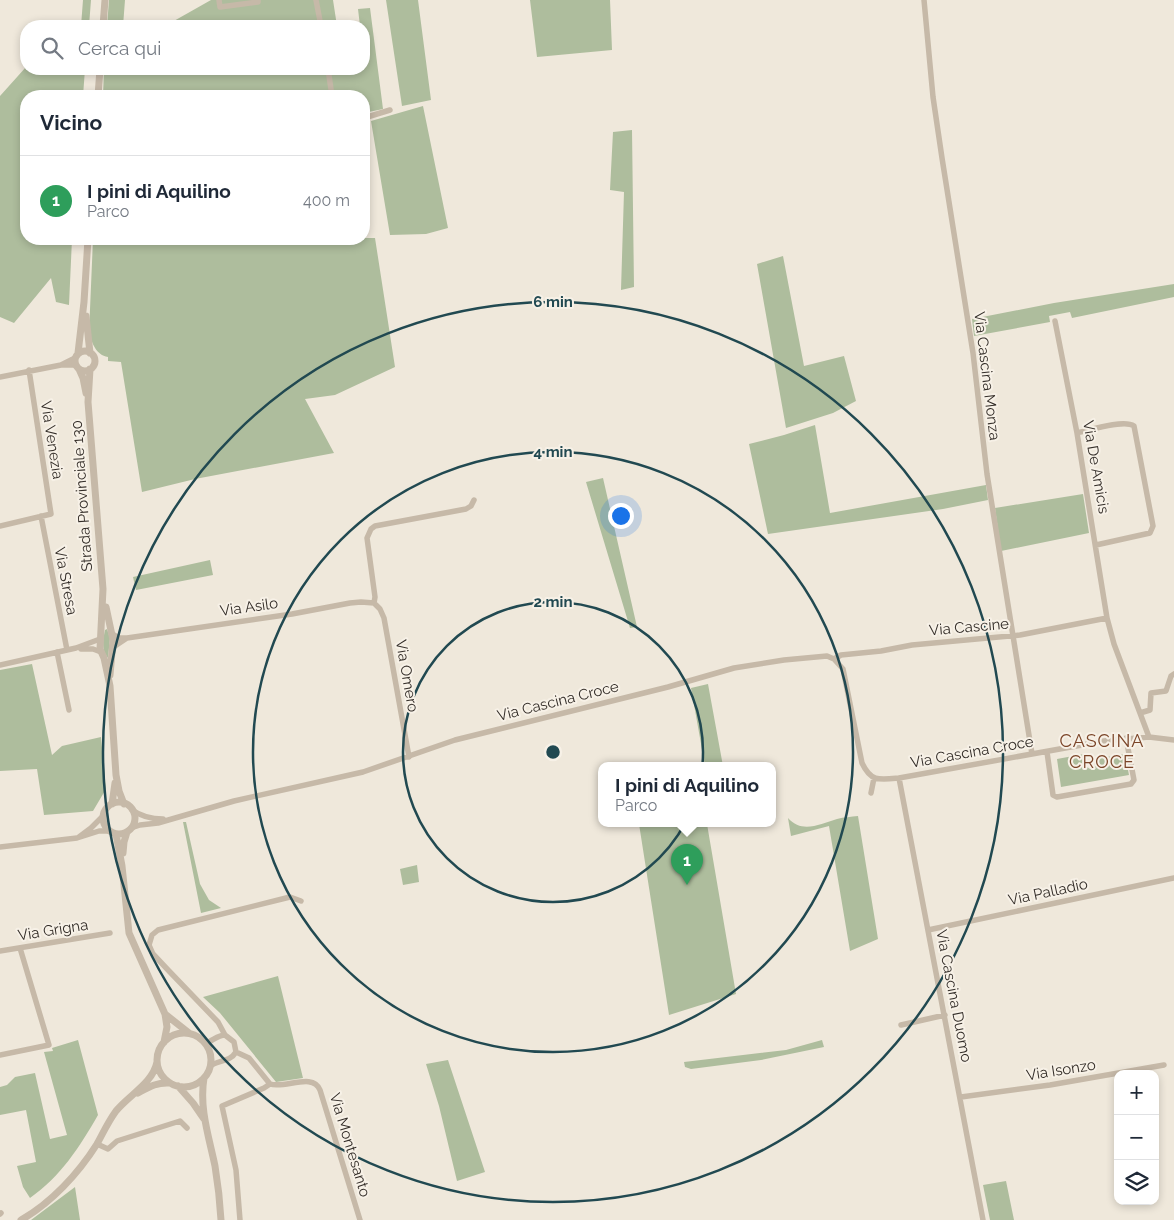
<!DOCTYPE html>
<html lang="it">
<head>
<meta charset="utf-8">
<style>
  :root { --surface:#fff; --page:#f6f6f7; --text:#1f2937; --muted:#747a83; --line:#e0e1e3; --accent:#214951 }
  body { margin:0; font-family:Raleway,sans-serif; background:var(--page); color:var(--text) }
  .controls { position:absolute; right:15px; bottom:15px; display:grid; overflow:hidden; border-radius:10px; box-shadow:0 2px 8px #0003 }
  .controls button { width:45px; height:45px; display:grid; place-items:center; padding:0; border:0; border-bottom:1px solid var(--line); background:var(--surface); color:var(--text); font:25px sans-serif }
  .you { position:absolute; left:620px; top:515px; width:18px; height:18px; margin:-12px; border:4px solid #fff; border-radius:50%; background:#1a73e8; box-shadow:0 0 0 8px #1a73e833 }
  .badge { display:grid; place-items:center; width:32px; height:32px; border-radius:50%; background:var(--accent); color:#fff; font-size:16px; font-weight:700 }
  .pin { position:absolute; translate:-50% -41px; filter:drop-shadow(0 1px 2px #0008) }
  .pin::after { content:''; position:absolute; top:26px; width:18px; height:15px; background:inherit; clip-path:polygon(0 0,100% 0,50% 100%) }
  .popup { position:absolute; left:598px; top:762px; width:178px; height:65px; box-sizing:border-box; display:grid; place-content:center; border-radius:10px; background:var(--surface); filter:drop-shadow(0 1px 4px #0005); font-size:16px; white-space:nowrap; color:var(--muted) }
  .popup b { font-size:19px; color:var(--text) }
  .popup::after { content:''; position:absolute; left:50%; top:100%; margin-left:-10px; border:10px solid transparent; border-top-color:var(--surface) }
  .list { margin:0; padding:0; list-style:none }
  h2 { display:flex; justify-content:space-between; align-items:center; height:65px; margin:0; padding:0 20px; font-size:21px }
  h2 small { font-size:16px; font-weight:400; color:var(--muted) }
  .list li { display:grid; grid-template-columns:32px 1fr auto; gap:15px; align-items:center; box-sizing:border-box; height:90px; padding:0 20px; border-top:1px solid var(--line) }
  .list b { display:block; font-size:19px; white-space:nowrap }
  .list p { margin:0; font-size:16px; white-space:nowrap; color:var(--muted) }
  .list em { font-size:16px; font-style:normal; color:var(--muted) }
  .icon { flex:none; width:28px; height:28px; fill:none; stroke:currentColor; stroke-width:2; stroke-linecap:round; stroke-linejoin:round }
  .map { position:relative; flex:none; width:1174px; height:1220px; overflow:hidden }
  .search { position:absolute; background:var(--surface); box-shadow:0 2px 8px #0003; left:20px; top:20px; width:350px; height:55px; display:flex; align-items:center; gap:12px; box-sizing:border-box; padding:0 18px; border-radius:20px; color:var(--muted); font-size:19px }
  .panel { position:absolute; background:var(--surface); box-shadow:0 2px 8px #0003; left:20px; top:90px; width:350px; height:155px; border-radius:20px }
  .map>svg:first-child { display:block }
</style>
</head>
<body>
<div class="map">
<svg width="1174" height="1220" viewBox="0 0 1174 1220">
  <rect width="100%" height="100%" fill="#efe8db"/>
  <path fill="#aebd9d" d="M83,0H91L89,26H81Z
    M109,0H125L123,26H107Z
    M211,0H333L337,26H165Z
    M386,0H418L431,100L402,106Z
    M530,0H610L612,50L537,57Z
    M370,8L383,109L364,113V96H103L104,69H364V26H360L358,9Z
    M26,67V69H85L83,96H26V239H72L69,305L56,302L51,278L14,323L0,317V96Z
    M423,106L448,228L426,234L390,235L371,121Z
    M632,130L634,287L621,290L624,192L610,190L613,132Z
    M375,238L395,367L335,395L305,399L334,453L195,479L142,492L121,362L108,361V357C96,355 92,343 89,333L93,239Z
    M783,256L804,366L844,356L856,401L833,413L786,428L757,264Z
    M1174,284V297L1072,318L1070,312L1049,316L1050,322L974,336L972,319L1054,303Z
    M815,425L830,513L986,485L988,500L943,509L768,534L749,444L784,435Z
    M603,478L637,627L630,628L586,482Z
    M1083,494L1089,533L1001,551L995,508Z
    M210,560L213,575L136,590L133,577Z
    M107,629L110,638L108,658C101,650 103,640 105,630Z
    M32,664L52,755L62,746L101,737L106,789L93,811L44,815L37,769L0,771V670Z
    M708,684L723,766H705L691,688Z
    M1084,754L1087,767L1090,769L1095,766L1094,759L1125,754L1129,775L1061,787L1057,759Z
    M858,816L878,939L850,951L829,826L791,836L788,818C802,834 820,824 837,819C844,817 851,817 858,816Z
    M183,822H186L200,884L209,900L221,908L201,913Z
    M639,824H707L736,994L669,1015Z
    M417,865L419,882L403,885L400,869Z
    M278,976L303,1078L276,1082L220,1013L203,997Z
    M78,1040L98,1115C79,1148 61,1176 30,1198L23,1187L17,1166L36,1162L26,1110L0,1115V1087L7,1085L15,1077L35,1073L50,1139L67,1135L44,1052L53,1051L52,1048Z
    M822,1040L824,1047L761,1060L691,1069L685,1067L684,1062L786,1050Z
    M448,1060L485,1172L457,1181L439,1106L426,1064Z
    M1006,1181L1014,1220H990L983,1185Z
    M75,1187L80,1220H31Z"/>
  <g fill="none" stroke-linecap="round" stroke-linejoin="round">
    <path stroke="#c6b9a8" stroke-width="5.5" d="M219,0L220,7L258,2V0
      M316,0L321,26
      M924,0L933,97L942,158L973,353L987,474L1032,754
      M328,69L332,96
      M364,118L390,110
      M1055,321L1077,433L1107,618L1114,644L1149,737
      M61,365L75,358
      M0,377L61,365H75
      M1077,433C1090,430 1124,419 1134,426L1153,526L1150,533L1096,545
      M41,516L67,650
      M0,526L51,514L29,370
      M374,603L375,597L367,538L371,529L375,526L466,509L471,506L474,500
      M374,603L380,609L384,618L409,757
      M111,633L119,638H127L112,648
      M127,638L292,614L350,603L361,602L374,603
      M81,649H93L101,652
      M57,652L69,710
      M834,659L841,655L881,651L912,645L1020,635L1107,618
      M0,665L76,648L100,639
      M1140,713L1150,710L1151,693L1166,691L1171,676L1174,674
      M1047,752L1053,795L1057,797L1131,784L1134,780L1126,738
      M899,778L983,1220
      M871,793L874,778
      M132,810C142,817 151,819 163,819
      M131,828L140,825L158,823L234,801L363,772L455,740L668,687L734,668L784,660L827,656L834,659L843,669L862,763C871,782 879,780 899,778L1104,741L1149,737L1174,740
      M79,837L91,828L104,815
      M0,847L77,838L99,831H110
      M928,930L1174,878
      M0,951L110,933
      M901,1025L945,1015
      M205,1043C212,1042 217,1035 225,1035
      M236,1052L234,1042L225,1035L218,1022L169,971L153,954L149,945L152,935L158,930L290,897L301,901
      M236,1052L249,1058L270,1084
      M0,1055L49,1045L20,948
      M210,1066C219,1060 230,1062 236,1052
      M961,1097L1050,1085L1164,1065
      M97,1144L108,1149L117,1141L180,1121L187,1128
      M0,1214L1,1213
      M240,1220L236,1170L222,1106L264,1088L270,1084C285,1089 313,1072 320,1090L360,1220"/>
    <path stroke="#c6b9a8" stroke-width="7" d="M103,26L105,0
      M98,96L100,69
      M86,316L90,353
      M75 361a10 10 0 1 1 20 0a10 10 0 1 1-20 0Z
      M78,353L84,302L88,239
      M79,369L83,378L86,393
      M90,369L88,402L103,589L100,649L104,658L110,686L116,775L119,791L124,804
      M106,607L113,640L110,675
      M103 818a16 16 0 1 1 32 0a16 16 0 1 1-32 0Z
      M112,804L115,783
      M116,834L122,866L129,933L165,1014L167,1027L164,1042
      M123,853L124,842L127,832
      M165,1014L189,1033
      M157 1060a27 27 0 1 1 54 0a27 27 0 1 1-54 0Z
      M204,1078C199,1108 209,1137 215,1166C218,1184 220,1202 221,1220
      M178,1086L193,1103L204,1119
      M138,1093C149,1087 157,1082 170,1083
      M21,1220C51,1203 78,1174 97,1144C103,1133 108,1122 116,1111C129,1095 153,1083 157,1062"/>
  </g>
  <g fill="none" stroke="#214951" stroke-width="2.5">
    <circle cx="553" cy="752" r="150"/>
    <circle cx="553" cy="752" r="300"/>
    <circle cx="553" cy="752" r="450"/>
  </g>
  <g text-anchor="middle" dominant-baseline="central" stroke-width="4" stroke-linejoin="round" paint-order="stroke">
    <g font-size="15" fill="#332d28" stroke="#f7f1e7">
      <text transform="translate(987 376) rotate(83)">Via Cascina Monza</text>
      <text transform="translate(52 440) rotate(81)">Via Venezia</text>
      <text transform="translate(1096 467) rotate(80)">Via De Amicis</text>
      <text transform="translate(82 496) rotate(-94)">Strada Provinciale 130</text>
      <text transform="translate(66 581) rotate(79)">Via Stresa</text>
      <text transform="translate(249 607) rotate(-8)">Via Asilo</text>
      <text transform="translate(969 627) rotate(-5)">Via Cascine</text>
      <text transform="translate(407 676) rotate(80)">Via Omero</text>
      <text transform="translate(558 701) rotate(-14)">Via Cascina Croce</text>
      <text transform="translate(972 752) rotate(-10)">Via Cascina Croce</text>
      <text transform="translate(1048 892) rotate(-12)">Via Palladio</text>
      <text transform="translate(53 930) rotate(-9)">Via Grigna</text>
      <text transform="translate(954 996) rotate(79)">Via Cascina Duomo</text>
      <text transform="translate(1061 1070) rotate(-9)">Via Isonzo</text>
      <text transform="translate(350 1145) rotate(73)">Via Montesanto</text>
    </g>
    <g font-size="18" letter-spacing="1" fill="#7b4528" stroke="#f7f1e7">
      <text x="1102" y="740">CASCINA<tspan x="1102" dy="21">CROCE</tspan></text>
    </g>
  </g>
  <circle cx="553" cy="752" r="8" fill="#214951" stroke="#f7f1e7" stroke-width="2.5"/>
  <g font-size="15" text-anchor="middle" font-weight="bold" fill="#214951" stroke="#f7f1e7" stroke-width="4" stroke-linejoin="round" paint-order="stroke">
    <text x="553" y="307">6 min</text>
    <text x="553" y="457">4 min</text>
    <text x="553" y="607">2 min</text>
  </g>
</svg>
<div class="controls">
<button>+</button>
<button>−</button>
<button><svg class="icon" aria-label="layers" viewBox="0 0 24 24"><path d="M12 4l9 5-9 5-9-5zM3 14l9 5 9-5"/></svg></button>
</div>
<div class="you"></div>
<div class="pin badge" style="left:687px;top:885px;background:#2e9e5b">1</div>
<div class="popup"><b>I pini di Aquilino</b>Parco</div>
<div class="search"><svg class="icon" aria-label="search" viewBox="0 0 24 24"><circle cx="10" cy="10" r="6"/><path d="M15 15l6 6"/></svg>Cerca qui</div>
<section class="panel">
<h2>Vicino<small></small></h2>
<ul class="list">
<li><span class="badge" style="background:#2e9e5b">1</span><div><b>I pini di Aquilino</b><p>Parco</p></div><em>400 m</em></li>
</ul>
</section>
</div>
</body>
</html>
